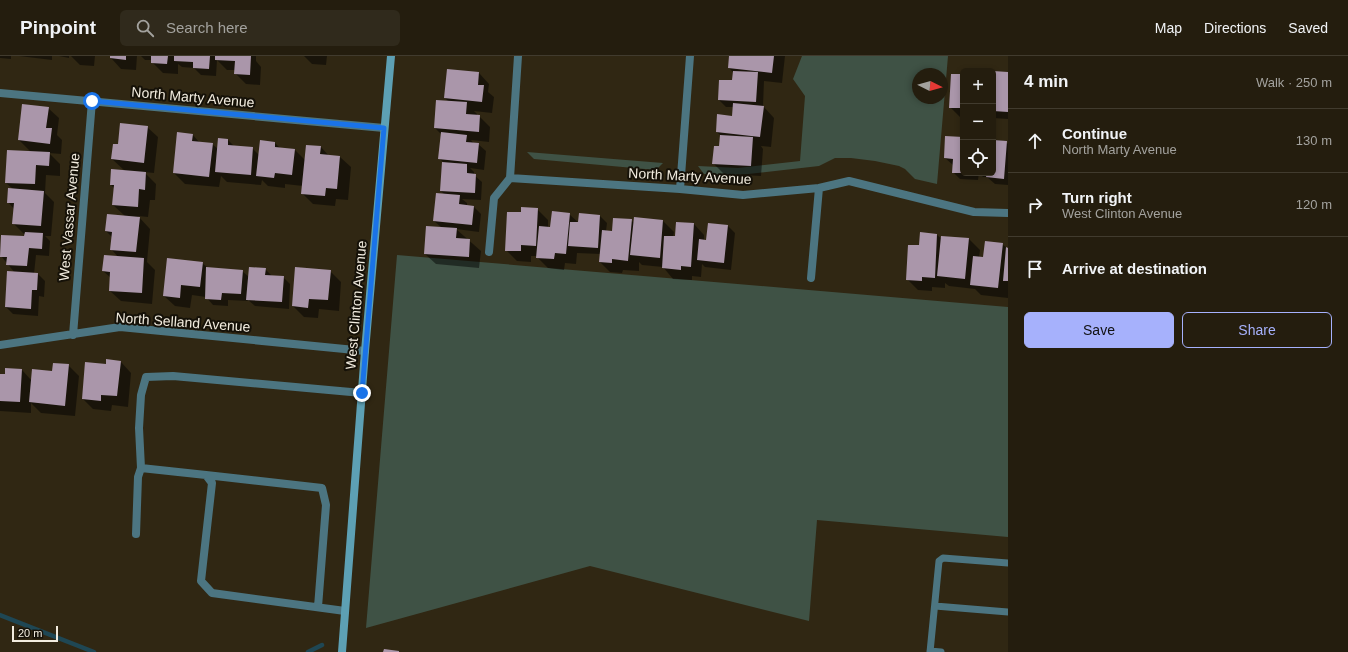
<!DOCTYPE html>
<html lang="en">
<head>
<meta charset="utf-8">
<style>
  :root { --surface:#241d0e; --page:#302a1c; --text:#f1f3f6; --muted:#a3a29e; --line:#413b2e; --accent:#a6b1fc }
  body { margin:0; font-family:Arial,sans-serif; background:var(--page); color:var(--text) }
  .controls { position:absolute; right:12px; top:12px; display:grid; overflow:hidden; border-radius:6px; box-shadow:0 2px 6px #0003 }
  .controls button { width:36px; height:36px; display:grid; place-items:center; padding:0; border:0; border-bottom:1px solid var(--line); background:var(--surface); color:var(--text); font:20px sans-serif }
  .compass { position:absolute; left:912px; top:12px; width:36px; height:36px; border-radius:50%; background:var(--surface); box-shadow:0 2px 6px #0003; rotate:95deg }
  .scale { position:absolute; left:12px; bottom:10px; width:46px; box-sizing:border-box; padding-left:4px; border:2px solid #f2ecdf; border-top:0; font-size:11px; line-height:14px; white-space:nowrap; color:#f2ecdf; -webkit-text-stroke:3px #151108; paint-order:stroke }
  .stop { position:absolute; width:12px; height:12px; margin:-9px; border:3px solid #1a73e8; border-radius:50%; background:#fff }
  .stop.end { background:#1a73e8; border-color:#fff; box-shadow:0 1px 4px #0008 }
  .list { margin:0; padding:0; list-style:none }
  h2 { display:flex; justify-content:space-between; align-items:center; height:52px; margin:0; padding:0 16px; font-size:17px }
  h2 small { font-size:13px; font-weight:400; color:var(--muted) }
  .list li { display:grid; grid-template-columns:26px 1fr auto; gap:12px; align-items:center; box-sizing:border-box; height:64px; padding:0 16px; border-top:1px solid var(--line) }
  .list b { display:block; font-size:15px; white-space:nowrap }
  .list p { margin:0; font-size:13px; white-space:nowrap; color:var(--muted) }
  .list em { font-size:13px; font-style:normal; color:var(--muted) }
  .actions { display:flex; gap:8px; padding:12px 16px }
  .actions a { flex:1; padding:9px 0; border:1px solid var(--accent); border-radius:6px; text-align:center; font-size:14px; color:var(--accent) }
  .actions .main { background:var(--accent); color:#111 }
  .icon { flex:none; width:22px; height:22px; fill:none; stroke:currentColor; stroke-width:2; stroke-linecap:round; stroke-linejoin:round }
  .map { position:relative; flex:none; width:1008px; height:596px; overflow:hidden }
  header { display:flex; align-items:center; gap:24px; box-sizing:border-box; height:56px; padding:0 20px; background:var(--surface); border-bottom:1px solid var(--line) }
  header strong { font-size:19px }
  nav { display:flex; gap:22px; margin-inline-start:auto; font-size:14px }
  .search { width:280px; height:36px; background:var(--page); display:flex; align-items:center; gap:10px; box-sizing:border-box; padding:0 14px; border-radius:6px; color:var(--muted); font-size:15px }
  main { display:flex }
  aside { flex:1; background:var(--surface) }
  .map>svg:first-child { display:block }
</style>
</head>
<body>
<header>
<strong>Pinpoint</strong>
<div class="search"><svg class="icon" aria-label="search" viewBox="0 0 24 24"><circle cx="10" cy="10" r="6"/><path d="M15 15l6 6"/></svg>Search here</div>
<nav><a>Map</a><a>Directions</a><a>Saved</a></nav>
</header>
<main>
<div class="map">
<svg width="1008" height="596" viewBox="0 0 1008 596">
  <rect width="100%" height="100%" fill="#302713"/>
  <path fill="#3f5245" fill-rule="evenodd" d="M802,0H948L937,128L915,123L905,113L899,110L875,105L851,102H835L819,110L748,118L728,119L704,118L698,110L738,112L800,105L805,40L793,23ZM918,18H942V42H918Z
    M527,96L663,107L656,114L534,103Z
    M397,199L1008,251V481L817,464L809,565L590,510L366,572Z"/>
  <path fill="#0007" d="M0,0H11V3L0,2Z
    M19,0H52V4Z
    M59,0H69V2Z
    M71,0H95L94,10L80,9Z
    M111,0H137L136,14L121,13L111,2Z
    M141,0H256V5L261,11L260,29L246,28L235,17L236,14H227L217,4L216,20L201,19L194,12L182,11L178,8V18L163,17L152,6V4H145Z
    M304,0H327L326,9L312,8Z
    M730,0H785L782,27L764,25L763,50L774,62L771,91L761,90L763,93L761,120L724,118L713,107L720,91L721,80L717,76L733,61L734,51H726L719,44L733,25L734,17L729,12Z
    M993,16L1008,17V63L993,62Z
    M479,17L489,28L488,36L494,41L492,57L474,55L477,58V60H479L490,71L489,86L471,84L474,88H478L486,95L484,114L470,112L474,116V119L482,126L481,144L462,143L467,147V150L474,151L481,158L479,176L456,173L481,195L479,212L436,208L425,198L442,172L434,165L445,139L441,135L443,106L439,102L442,79L435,72L449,46L445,42Z
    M963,19V62H961L950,51Z
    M48,52L59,62L57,79L62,84L61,98L49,97L60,108V120L46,119L45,137L54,146L51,180H45L50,185L49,200L36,199L34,218H38L45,225L44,241L39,240L38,260L13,258L6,251L15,217L1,200L25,182V178H24L13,167L14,153L8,146L13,133L6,127L31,96L19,84Z
    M147,71L158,81L154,117L144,116L156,128L155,144H150L148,161L138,160L150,173L147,206L155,214L152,248L121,245L110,235L111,222L103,215L119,202L111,193L112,181L106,175L125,160L113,149L115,133L111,129L125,115L112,103L119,89Z
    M192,78L200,87L212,88L218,93L228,84L235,91L252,92L259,99L275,87L280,92L295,94L305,104L321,91L329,100L340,101L351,111L348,144L336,143L335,150L313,148L302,137L303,130L285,128V132L268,130L262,124L261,129L227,126L221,120L219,131L185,128L174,117Z
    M963,82V117H979L978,124L960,123L953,116V109L945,102Z
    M993,85L1006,86L1008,88V129L995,128L987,121H983L979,117H993Z
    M537,153L548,164V171L551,172L569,158L579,167L600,160L607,167L606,175L613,176L631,164L634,167L635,163L663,165L674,176L673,181L694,168L704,179V185H706L728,170L735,177L731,214L705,211L702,208L701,221L692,220V224L673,223L663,211L642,209L639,206V215L623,214L622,217L610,216L600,206V198L577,197L576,208L565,207L564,214L548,212L537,201V200H531V206L517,205L506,194L522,158Z
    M921,177L937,179L942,183V181L969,183L980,194L979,202H984L1002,188L1008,193V242L981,239L975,233L949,230L945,227V232L932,231V235L918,234L907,223L920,191Z
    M202,207L208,212L242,215L249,221L265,213L272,220L283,221L290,228L289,253L255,250L248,244V245L228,244V250L213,249L206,241L192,239L190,252L175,250L164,240Z
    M330,215L341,226L339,255L319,253L318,262L304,261L293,250Z
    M121,306L131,317L128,351L112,349L111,355L93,353L83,343L107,309Z
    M68,309L79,320L75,360L41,357L31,347V357L0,355V319H6L22,314L32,325Z"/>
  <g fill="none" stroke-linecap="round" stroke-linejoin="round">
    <path stroke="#1f4754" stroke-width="4.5" d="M0,559L94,596
      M308,596L322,589"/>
  </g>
  <path fill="#aa96aa" d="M110,0H126V4L110,2Z
    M151,0H168L167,8L151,7Z
    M174,0H210L209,13L193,12V6L174,5Z
    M215,0H251L250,19L234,18L235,5L215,4Z
    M729,0H774L772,17L728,12Z
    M447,13L479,16L478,29H484L482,46L444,42Z
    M733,15L758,16L756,46L718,44L719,24H732Z
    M993,15L1008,16V56L993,55Z
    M951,18H963V52H949Z
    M436,44L467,46L466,58L480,59L479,76L434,72Z
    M733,47L764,50L760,81L716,76L717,58L732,60Z
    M22,48L49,51L46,72H52L50,88L18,84Z
    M120,67L148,70L144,107L111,103L113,88H118Z
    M177,76L193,78L192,85L213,87L209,121L173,117Z
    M441,76L467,79L466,86L479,87L477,107L438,103Z
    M720,79L753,81L751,110L712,108L714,90H719Z
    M945,80L963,81V117H952L953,103L944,102Z
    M218,82L228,83V89L253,91L251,119L215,116Z
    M260,84L275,86V91L295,93L292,119L275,117L274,122L256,120Z
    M993,84L1007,85L1004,123L986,121L987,117H993Z
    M306,89L321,90L320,98L340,100L337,133L326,132L325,140L301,138Z
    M7,94L50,96L49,110L36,109L35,128L5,127Z
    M442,106L467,108V117L476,118L475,137L440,135Z
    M111,113L146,116L145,134L139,133L138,151L112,149L114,129H110Z
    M8,132L44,135L41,170L12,168L14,147H7Z
    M436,137L460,139L459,148L474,150L472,169L433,165Z
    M521,151L538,152L536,190L521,189V195H505L507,156H521Z
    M552,155L570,157L566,198L555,197L554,203L536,202L539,170L550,171Z
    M579,157L600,159L598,192L568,190L570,166H578Z
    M107,158L140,161L136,196L110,194L112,176L105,175Z
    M634,161L663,164L660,202L630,199Z
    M613,162L632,163L628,205L612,203V207L599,206L602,174L612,175Z
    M676,166L694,167L691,211L681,210V214L662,212L664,180H675Z
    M708,167L728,169L724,207L697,204L699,183L706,184Z
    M426,170L457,172L456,182L470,183L469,201L424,198Z
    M25,176L43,177L42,193L29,192L27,210L6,209L7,201H0L1,179L24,180Z
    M920,176L937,178L935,222L922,221V225L906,224L908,189H919Z
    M941,180L969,182L965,223L937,220Z
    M985,185L1003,187L998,232L970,229L973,200L983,201Z
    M1006,191L1008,192V225H1003Z
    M104,199L144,202L142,237L109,235L110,216L102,215Z
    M167,202L203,206L200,231L181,229L180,242L163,240Z
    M206,211L243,214L241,238L222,237L221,244L205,243Z
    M249,211L266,212L265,219L284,220L282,246L246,244Z
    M295,211L331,214L328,244L309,243L308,252L292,250Z
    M7,215L38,217L37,234H32L31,253L5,251Z
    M106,303L121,305L117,340L101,339V345L82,343L85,306L106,308Z
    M53,307L69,308L65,350L29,346L32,313L52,315Z
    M5,312L22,313L20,346L0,345V318H5Z
    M384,593L399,595V596H383Z"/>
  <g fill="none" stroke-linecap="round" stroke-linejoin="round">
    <path stroke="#4c7581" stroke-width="7" d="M935,550L1008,556
      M930,595L941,596
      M930,596L939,505L943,502L1008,507"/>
    <path stroke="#4c7581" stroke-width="8" d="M0,37L384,72
      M510,122L680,133L743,139L819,132L849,125L974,156L1008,157
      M680,133L690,0
      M489,196L494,142L510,122L518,0
      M811,222L819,132
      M73,279L92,45
      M0,289L120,271L365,295
      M141,412L139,372L141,339L146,321L173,320L362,337
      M206,419L322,432L326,449L318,551
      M136,478L138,421L141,412L206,419L212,427L201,525L212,537L345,555"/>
    <path stroke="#5da0b4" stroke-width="8" d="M342,596L365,295L391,0"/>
  </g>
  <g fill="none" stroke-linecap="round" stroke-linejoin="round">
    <path stroke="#1a73e8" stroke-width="5" d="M92,45L384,72L362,337"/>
  </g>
  <g text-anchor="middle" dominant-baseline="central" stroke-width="4" stroke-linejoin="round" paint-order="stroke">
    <g font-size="14" fill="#f2ecdf" stroke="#151108">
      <text transform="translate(193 41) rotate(5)">North Marty Avenue</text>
      <text transform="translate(690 120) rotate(3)">North Marty Avenue</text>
      <text transform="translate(69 161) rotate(-85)">West Vassar Avenue</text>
      <text transform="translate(356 249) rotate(-85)">West Clinton Avenue</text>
      <text transform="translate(183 266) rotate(4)">North Selland Avenue</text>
    </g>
  </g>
</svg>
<div class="controls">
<button>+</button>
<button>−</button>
<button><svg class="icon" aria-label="locate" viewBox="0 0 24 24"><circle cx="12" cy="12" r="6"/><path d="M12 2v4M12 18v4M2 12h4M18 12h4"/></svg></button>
</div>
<svg class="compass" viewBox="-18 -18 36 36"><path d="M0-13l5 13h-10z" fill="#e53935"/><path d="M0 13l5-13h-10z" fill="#a3a29e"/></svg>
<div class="scale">20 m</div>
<div class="stop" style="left:92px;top:45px"></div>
<div class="stop end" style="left:362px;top:337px"></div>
</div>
<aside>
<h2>4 min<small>Walk · 250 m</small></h2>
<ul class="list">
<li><svg class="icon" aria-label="ahead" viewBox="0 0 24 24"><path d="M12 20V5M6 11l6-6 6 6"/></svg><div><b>Continue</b><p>North Marty Avenue</p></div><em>130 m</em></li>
<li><svg class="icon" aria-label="right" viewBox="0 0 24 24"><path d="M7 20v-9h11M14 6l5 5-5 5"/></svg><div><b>Turn right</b><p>West Clinton Avenue</p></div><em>120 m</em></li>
<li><svg class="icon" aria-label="arrive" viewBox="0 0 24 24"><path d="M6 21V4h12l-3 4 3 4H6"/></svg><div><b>Arrive at destination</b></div></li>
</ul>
<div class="actions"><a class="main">Save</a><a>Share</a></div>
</aside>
</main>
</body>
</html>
